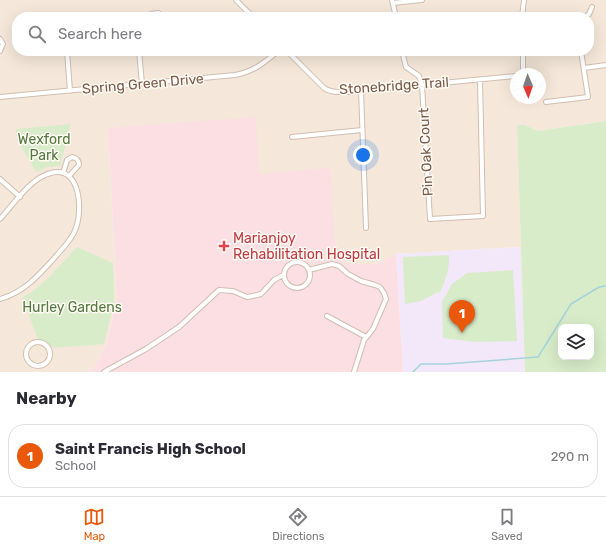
<!DOCTYPE html>
<html lang="en">
<head>
<meta charset="utf-8">
<style>
  :root { --surface:#fff; --page:#f7f7f7; --text:#2b2b33; --muted:#7c7c81; --line:#e1e1e2; --accent:#ea580c }
  body { margin:0; font-family:Rubik,sans-serif; background:var(--page); color:var(--text) }
  .controls { position:absolute; right:12px; bottom:12px; display:grid; overflow:hidden; border-radius:8px; box-shadow:0 4px 16px #0002 }
  .controls button { width:36px; height:36px; display:grid; place-items:center; padding:0; border:0; border-bottom:1px solid var(--line); background:var(--surface); color:var(--text); font:20px sans-serif }
  .compass { position:absolute; left:510px; top:68px; width:36px; height:36px; border-radius:50%; background:var(--surface); box-shadow:0 4px 16px #0002; rotate:178deg }
  .you { position:absolute; left:363px; top:155px; width:14px; height:14px; margin:-10px; border:3px solid #fff; border-radius:50%; background:#1a73e8; box-shadow:0 0 0 6px #1a73e833 }
  .badge { display:grid; place-items:center; width:26px; height:26px; border-radius:50%; background:var(--accent); color:#fff; font-size:13px; font-weight:700 }
  .pin { position:absolute; translate:-50% -33px; filter:drop-shadow(0 1px 2px #0008) }
  .pin::after { content:''; position:absolute; top:21px; width:14px; height:12px; background:inherit; clip-path:polygon(0 0,100% 0,50% 100%) }
  .list { margin:0; padding:0; list-style:none }
  h2 { display:flex; justify-content:space-between; align-items:center; height:52px; margin:0; padding:0 16px; font-size:17px }
  h2 small { font-size:13px; font-weight:400; color:var(--muted) }
  .list li { display:grid; grid-template-columns:26px 1fr auto; gap:12px; align-items:center; box-sizing:border-box; height:64px; margin:0 8px 8px; padding:0 8px; border:1px solid var(--line); border-radius:16px }
  .list b { display:block; font-size:15px; white-space:nowrap }
  .list p { margin:0; font-size:13px; white-space:nowrap; color:var(--muted) }
  .list em { font-size:13px; font-style:normal; color:var(--muted) }
  .icon { flex:none; width:22px; height:22px; fill:none; stroke:currentColor; stroke-width:2; stroke-linecap:round; stroke-linejoin:round }
  .map { position:relative; flex:none; width:606px; height:372px; overflow:hidden }
  .search { position:absolute; background:var(--surface); box-shadow:0 4px 16px #0002; left:12px; right:12px; top:12px; height:44px; display:flex; align-items:center; gap:10px; box-sizing:border-box; padding:0 14px; border-radius:16px; color:var(--muted); font-size:15px }
  .sheet { height:124px; background:var(--surface) }
  nav { display:flex; justify-content:space-around; align-items:center; box-sizing:border-box; height:56px; border-top:1px solid var(--line); background:var(--surface); font-size:11px; color:var(--muted) }
  nav a { display:grid; justify-items:center; gap:2px }
  nav .on { color:var(--accent) }
  .map>svg:first-child { display:block }
</style>
</head>
<body>
<div class="map">
<svg width="606" height="372" viewBox="0 0 606 372">
  <rect width="100%" height="100%" fill="#fdf6ec"/>
  <path fill="#f5e8da" fill-rule="evenodd" d="M0,0H606V121L538,131L525,125H517L521,247L396,254L376,264H347L336,256L334,239L259,174L108,129L117,300L106,346L91,372H0ZM17,17H589V51H17ZM516,74H540V98H516Z"/>
  <path fill="#f3e8fa" d="M521,247L525,372H403L396,254Z"/>
  <path fill="#fbdfe3" d="M256,117L259,174L330,168L336,256L347,264H376L396,254L403,372H91L106,346L117,300L108,128Z"/>
  <path fill="#d8ecc9" fill-rule="evenodd" d="M606,121V372H525L517,125H525L538,131ZM561,327H591V357H561Z
    M71,124L60,166L47,167L36,172L17,140L16,129Z
    M77,247L113,263L114,301L104,344L54,348L38,339L22,298C44,286 60,265 77,247Z
    M449,255C450,270 445,281 440,293L438,292L421,301L405,304L403,257Z
    M513,270L517,341L475,342L443,338L442,302L452,284L467,273Z"/>
  <g fill="none" stroke-linecap="round" stroke-linejoin="round">
    <path stroke="#a5d3da" stroke-width="1.5" d="M413,372L421,364H446L538,357L571,304L599,287L606,286"/>
    <defs>
      <path id="street" d="M236,0L253,17
        M392,0L396,17
        M393,3L422,0
        M149,17L151,14L158,13L164,17
        M522,17L524,0
        M585,17L589,14L592,7
        M0,39L3,44L0,51
        M67,51L70,91
        M139,51L142,84
        M287,51L323,87C329,93 340,92 348,92L516,76
        M402,51L406,67L419,76L422,85L430,219L483,216L480,80
        M523,51V74
        M584,68L606,65
        M361,90L366,228
        M0,97L235,75C253,72 264,63 278,51
        M546,102L588,97L581,51
        M292,137L362,130
        M63,173L67,160L72,157C77,158 79,160 79,165L69,176
        M0,179L20,197
        M0,219C12,206 27,184 43,176C78,158 84,204 76,228C73,238 64,247 57,255C40,274 25,292 0,299
        M284 275a13 13 0 1 1 26 0a13 13 0 1 1-26 0Z
        M309,270L332,264L339,266L348,274L361,281L375,285L380,287L384,293L386,299L373,329L364,340L354,372
        M327,316L366,337
        M26 354a12 12 0 1 1 24 0a12 12 0 1 1-24 0Z
        M104,372L146,349L179,327L219,290L233,291L247,297L253,296L261,294L274,280L283,275"/>
    </defs>
    <use href="#street" stroke="#d1beb0" stroke-width="6"/>
    <use href="#street" stroke="#fff" stroke-width="4"/>
  </g>
  <path fill="#e0444e" stroke="#fffaf3" stroke-width="1.5" d="M222 240h4v4h4v4h-4v4h-4v-4h-4v-4h4z"/>
  <g text-anchor="middle" dominant-baseline="central" stroke-width="3" stroke-linejoin="round" paint-order="stroke">
    <g font-size="14" fill="#7a5c4d" stroke="#fffaf3">
      <text transform="translate(143 84) rotate(-5)">Spring Green Drive</text>
      <text transform="translate(394 86) rotate(-4)">Stonebridge Trail</text>
      <text transform="translate(426 152) rotate(-93)">Pin Oak Court</text>
    </g>
    <g font-size="14" fill="#537a41" stroke="#fffaf3">
      <text x="44" y="139">Wexford<tspan x="44" dy="16">Park</tspan></text>
      <text x="72" y="307">Hurley Gardens</text>
    </g>
    <g font-size="14" fill="#be3a42" stroke="#fffaf3" text-anchor="start">
      <text x="233" y="238">Marianjoy<tspan x="233" dy="16">Rehabilitation Hospital</tspan></text>
    </g>
  </g>
</svg>
<div class="controls">
<button><svg class="icon" aria-label="layers" viewBox="0 0 24 24"><path d="M12 4l9 5-9 5-9-5zM3 14l9 5 9-5"/></svg></button>
</div>
<svg class="compass" viewBox="-18 -18 36 36"><path d="M0-13l5 13h-10z" fill="#e53935"/><path d="M0 13l5-13h-10z" fill="#7c7c81"/></svg>
<div class="you"></div>
<div class="pin badge" style="left:462px;top:333px">1</div>
<div class="search"><svg class="icon" aria-label="search" viewBox="0 0 24 24"><circle cx="10" cy="10" r="6"/><path d="M15 15l6 6"/></svg>Search here</div>
</div>
<section class="sheet">
<h2>Nearby<small></small></h2>
<ul class="list">
<li><span class="badge">1</span><div><b>Saint Francis High School</b><p>School</p></div><em>290 m</em></li>
</ul>
</section>
<nav>
<a class="on"><svg class="icon" aria-label="map" viewBox="0 0 24 24"><path d="M3 6l6-2 6 2 6-2v14l-6 2-6-2-6 2zM9 4v14M15 6v14"/></svg>Map</a>
<a><svg class="icon" aria-label="directions" viewBox="0 0 24 24"><path d="M12 3l9 9-9 9-9-9zM9 14v-3h6M13 9l2 2-2 2"/></svg>Directions</a>
<a><svg class="icon" aria-label="saved" viewBox="0 0 24 24"><path d="M7 4h10v16l-5-4-5 4z"/></svg>Saved</a>
</nav>
</body>
</html>
